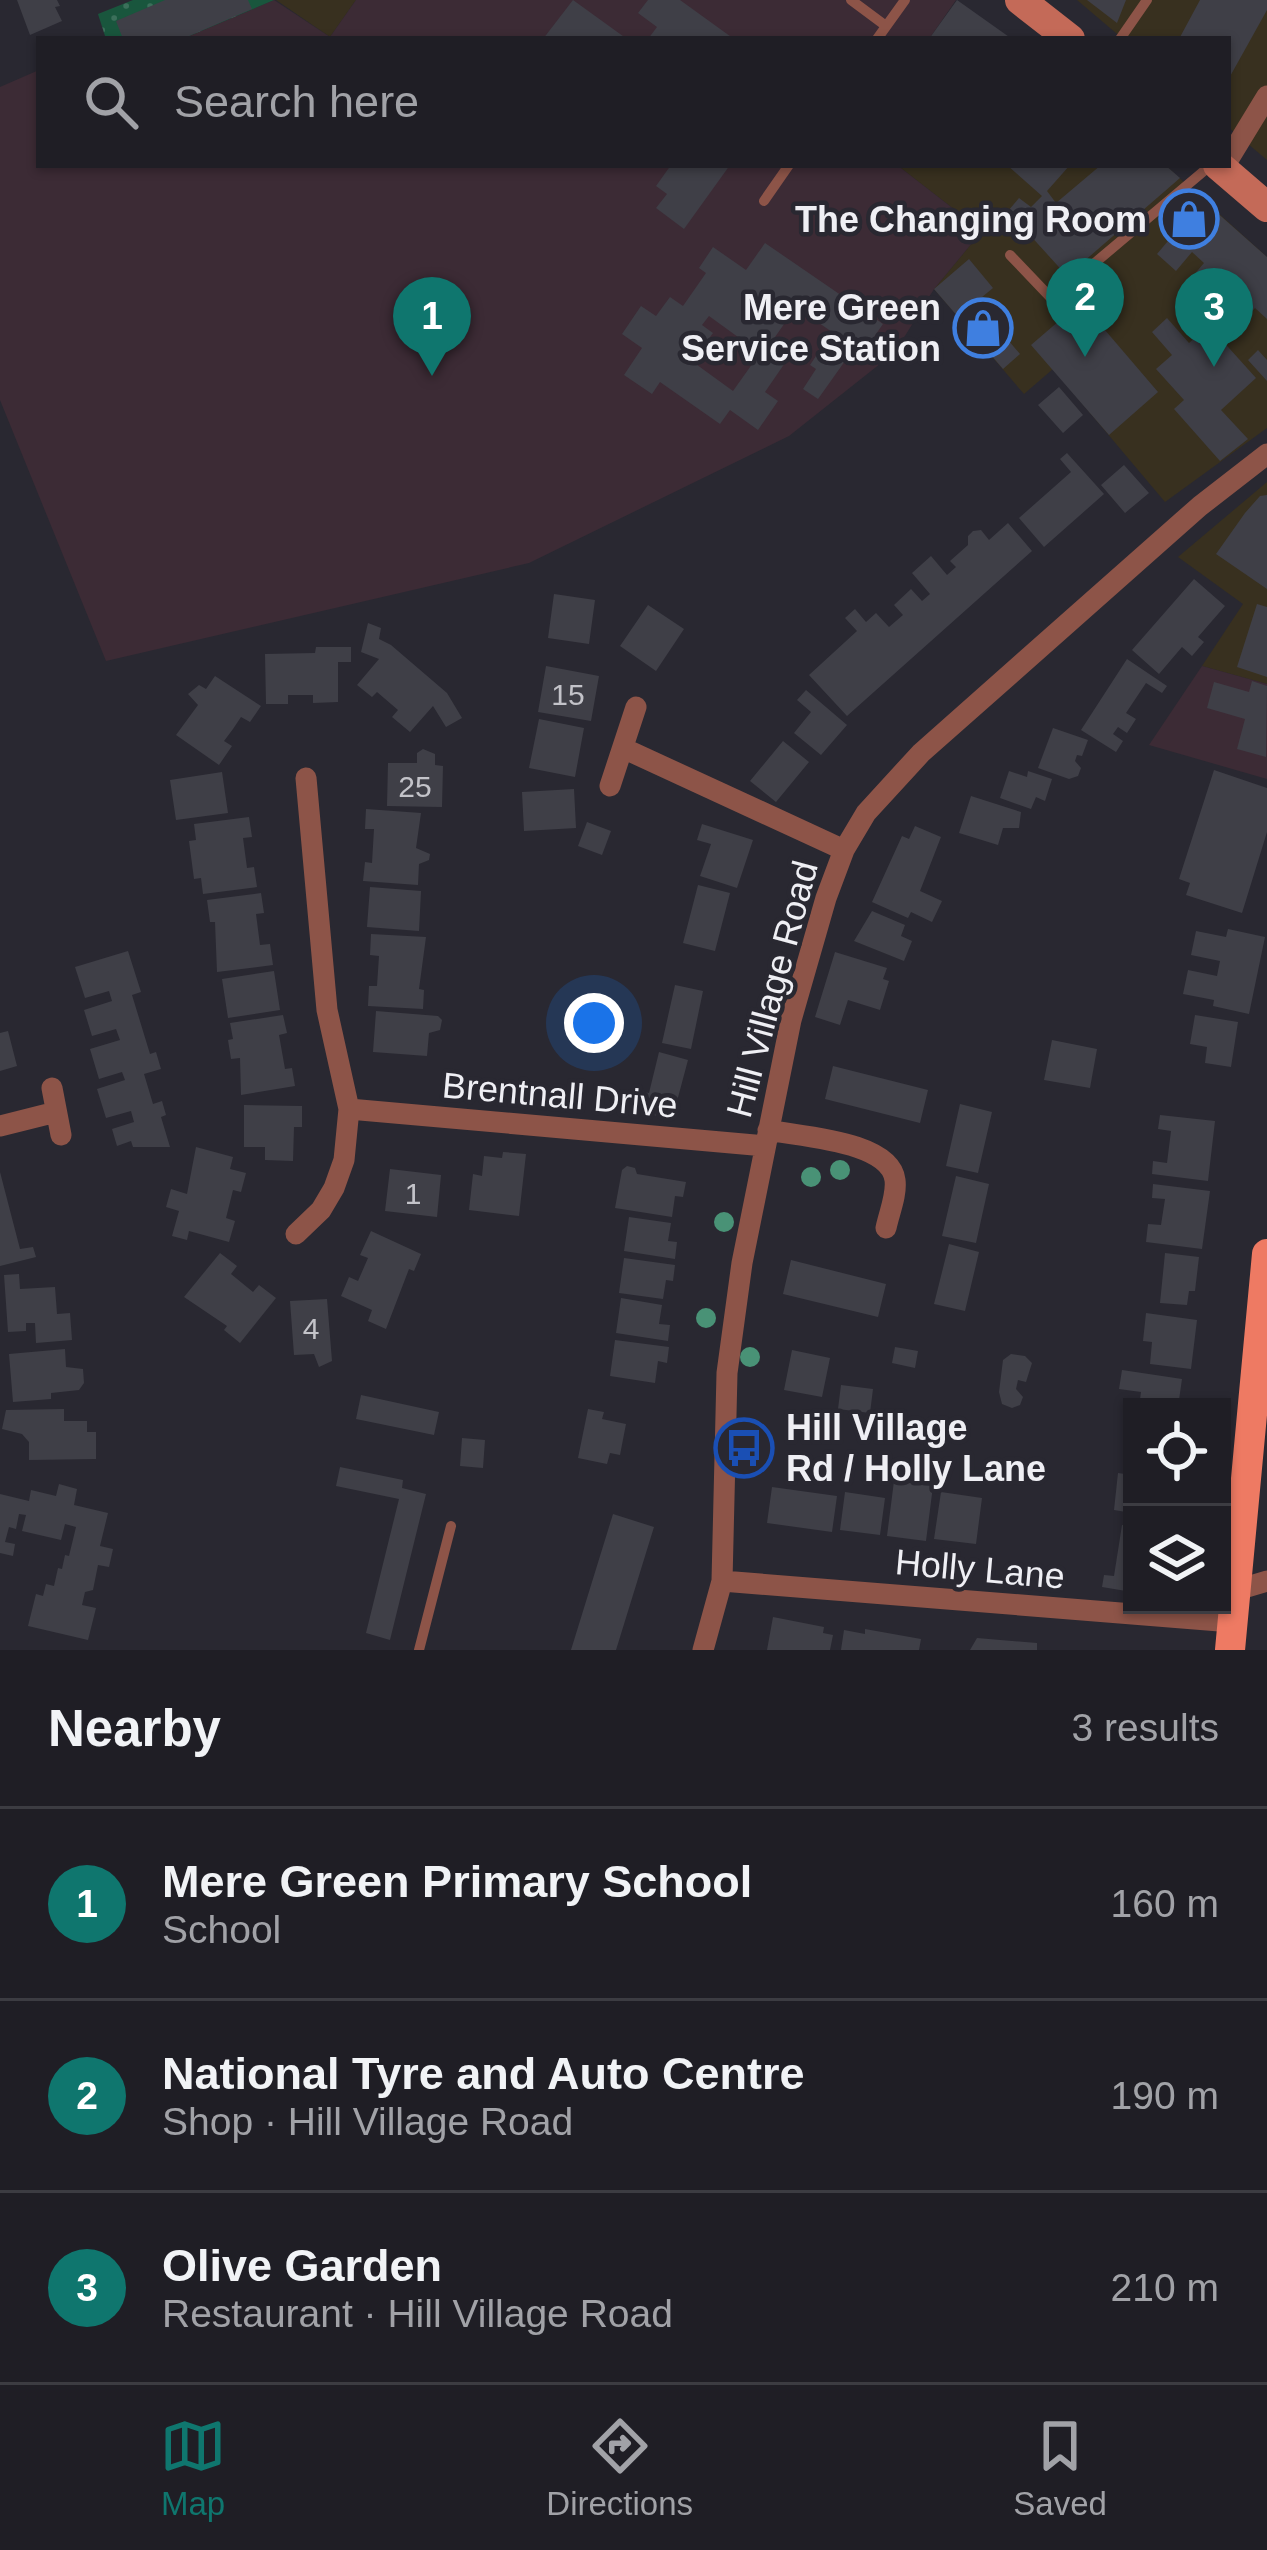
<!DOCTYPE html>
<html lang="en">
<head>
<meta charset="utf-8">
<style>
  :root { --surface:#1f1e25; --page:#27272d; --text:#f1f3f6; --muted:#a1a2a7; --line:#3c3c42; --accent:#0f766e }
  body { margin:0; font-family:Arial,sans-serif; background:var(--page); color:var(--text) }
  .controls { position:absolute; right:36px; bottom:36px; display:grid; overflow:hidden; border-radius:0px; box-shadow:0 3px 9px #0004 }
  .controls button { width:108px; height:108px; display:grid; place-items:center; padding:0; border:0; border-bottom:3px solid var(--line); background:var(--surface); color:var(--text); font:60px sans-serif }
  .you { position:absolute; left:594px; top:1023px; width:42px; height:42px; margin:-30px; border:9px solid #fff; border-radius:50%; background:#1a73e8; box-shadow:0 0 0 18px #1a73e833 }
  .badge { display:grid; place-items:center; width:78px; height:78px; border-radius:50%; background:var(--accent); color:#fff; font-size:39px; font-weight:700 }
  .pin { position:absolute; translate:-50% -99px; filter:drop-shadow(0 3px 6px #0008) }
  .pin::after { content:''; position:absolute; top:63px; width:42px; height:36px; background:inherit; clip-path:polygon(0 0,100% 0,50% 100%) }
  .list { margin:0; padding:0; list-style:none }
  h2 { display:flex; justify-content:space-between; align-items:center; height:156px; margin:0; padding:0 48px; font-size:51px }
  h2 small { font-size:39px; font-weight:400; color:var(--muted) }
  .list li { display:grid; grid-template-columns:78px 1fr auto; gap:36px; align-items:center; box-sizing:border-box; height:192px; padding:0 48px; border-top:3px solid var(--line) }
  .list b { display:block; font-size:45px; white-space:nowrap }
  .list p { margin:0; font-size:39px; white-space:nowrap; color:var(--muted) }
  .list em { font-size:39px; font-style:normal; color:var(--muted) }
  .icon { flex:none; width:66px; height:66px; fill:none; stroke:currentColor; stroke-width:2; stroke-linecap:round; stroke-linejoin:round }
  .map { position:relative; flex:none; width:1267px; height:1650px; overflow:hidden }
  .search { position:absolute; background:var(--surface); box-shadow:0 3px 9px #0004; left:36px; right:36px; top:36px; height:132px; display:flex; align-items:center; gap:30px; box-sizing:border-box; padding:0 42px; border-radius:0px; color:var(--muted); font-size:45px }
  .sheet { height:732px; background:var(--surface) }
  nav { display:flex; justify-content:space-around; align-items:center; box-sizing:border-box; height:168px; border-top:3px solid var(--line); background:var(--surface); font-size:33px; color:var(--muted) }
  nav a { display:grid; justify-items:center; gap:6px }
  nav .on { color:var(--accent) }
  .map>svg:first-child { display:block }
</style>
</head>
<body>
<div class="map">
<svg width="1267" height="1650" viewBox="0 0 1267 1650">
  <defs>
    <pattern id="park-dots" width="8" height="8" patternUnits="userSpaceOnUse" patternTransform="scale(3)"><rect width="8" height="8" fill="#19563d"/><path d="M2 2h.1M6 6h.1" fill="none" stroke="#3b6f5a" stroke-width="1.8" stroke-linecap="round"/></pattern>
  </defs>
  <rect width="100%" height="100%" fill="#292831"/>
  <path fill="#38301f" d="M276,0H356L330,37Z
    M1077,0H1267V160L1228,127V39H1123Z
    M897,165H1165L1267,257V428L1165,502L1053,369L1024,394L934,289L982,231Z
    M1267,482V684L1202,666L1243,604L1178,557Z"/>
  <path fill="#3c2b35" d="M274,0L330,37L356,0H956L929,39H182Z
    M39,70V165H897L982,231L934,289L895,352L789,436L529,563L106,661L0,400V87Z
    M1202,666L1267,684V779L1149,745Z"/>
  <path fill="url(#park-dots)" d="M133,0H274L182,39H106L98,14Z"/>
  <path fill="#3f3f47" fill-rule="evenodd" d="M17,0H57L60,6L55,7L62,21L30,35Z
    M165,0H248L252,9L182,39H123L116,21Z
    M573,0L627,39H543Z
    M648,0H680L734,39H648L657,27L638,13Z
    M957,0L1012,39H929Z
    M1087,0H1126L1117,23Z
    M1200,0H1267V10L1228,80V39H1179Z
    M671,165H730L684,229L656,208L667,194L656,186Z
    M1007,165H1070L1047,191L1056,203L1101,165H1165L1180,178L1067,276L1008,211L1019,198L1031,207L1042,196Z
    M1196,194L1267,257V319L1255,308L1231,335L1215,321L1218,317L1207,307L1226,286L1216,276L1200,295L1187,283L1204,263L1192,252L1176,271L1157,254L1173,235L1165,228Z
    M765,243L883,324L858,360L850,354L818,399L803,389L816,369L810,365L832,332L796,307L768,347L787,360L765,392L778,401L758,430L730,410L720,424L660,382L652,394L624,375L642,348L622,334L641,306L656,316L670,297L683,306L706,273L699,268L713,247L746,270ZM709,316L760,353L733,391L682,354L695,337L705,344L713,333L702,325Z
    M969,259L993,288L976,302L1020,354L1003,369L934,289Z
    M1081,302L1158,392L1109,435L1031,345Z
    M1167,318L1189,343L1200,333L1211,346L1220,338L1256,378L1221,410L1248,439L1220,461L1174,409L1184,400L1156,369L1172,355L1152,332Z
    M1258,350L1267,360V381L1248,360Z
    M1059,387L1083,415L1063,433L1038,405Z
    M1067,453L1104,494L1044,547L1019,518L1071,472L1060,459Z
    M1124,465L1149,493L1125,513L1101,485Z
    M1267,495V589L1216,554L1245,513L1260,496Z
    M1008,523L1032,551L847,716L809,675L857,631L845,618L855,609L866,622L876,613L889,627L903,615L894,605L911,589L922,601L930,594L912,573L931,556L947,575L956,567L950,561L968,545V536L973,531L981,530L989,540Z
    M1194,579L1225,606L1198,637L1204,642L1192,656L1182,647L1159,674L1132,650Z
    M554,594L595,600L589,644L548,638Z
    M1257,604L1267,607V677L1237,667Z
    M648,605L684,629L656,671L620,646Z
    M368,623L381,628L379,639L391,645L447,693L462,718L446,727L433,706L410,732L392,717L398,710L377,692L372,697L357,685L379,659L361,652Z
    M316,647H351V662H338V702L313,703V695H288V704H266L265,654L315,653Z
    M1127,659L1167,686L1162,693L1146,683L1126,713L1136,719L1127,733L1118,727L1113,734L1123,741L1116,752L1081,730Z
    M546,666L599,676L591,721L538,712Z
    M215,676L261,706L250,722L241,717L233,729L224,741L232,746L219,765L176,735L198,705L188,694L199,685L206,689Z
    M1252,681L1267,686L1266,757L1237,749L1245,719L1207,708L1214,682L1249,692Z
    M806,690L847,725L821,755L794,733L811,712L797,700Z
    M539,719L584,728L575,777L529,768Z
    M1053,728L1088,740L1082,756L1077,755L1075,761L1081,768L1078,776L1069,779L1038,768Z
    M783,741L809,762L776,802L750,781Z
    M423,749L435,754V765L443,766L442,807L387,806L388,763H417V753Z
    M1214,770L1267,788V832L1242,913L1186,895L1190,883L1179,879Z
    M1009,771L1027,777L1028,771L1052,779L1045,801L1036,797L1031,809L1000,798Z
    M222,772L228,813L176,820L170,780Z
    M574,789L576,828L524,831L522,792Z
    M971,796L1021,812L1019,828H1003L998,845L959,833Z
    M366,809L421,813L416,848L430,854L429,860L419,864L418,885L363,881L365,862L372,863L374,829H365Z
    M249,817L252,837L243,838L247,868L254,867L257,887L203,894L201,878L194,879L189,841L196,840L194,824Z
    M587,822L611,831L602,855L578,846Z
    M702,824L753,840L737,888L700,876L711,844L697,840Z
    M915,826L941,837L920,891L942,901L932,922L911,912L908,918L872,902L902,836L909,839Z
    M698,885L730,893L715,951L683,943Z
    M370,887L421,891L419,931L367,927Z
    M261,893L264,913L256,914L260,945L270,944L273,965L217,972L215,922H210L207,900Z
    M872,911L905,925L901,936L912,941L904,961L854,941Z
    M1228,929L1265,937L1249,1014L1213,1006L1214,1000L1183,994L1188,970L1217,976L1220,961L1191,955L1196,931L1226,937Z
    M371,934L426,937L419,989L424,990L423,1009L368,1006L369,986H377L379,956L370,955Z
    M128,951L141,992L132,995L150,1054L156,1052L161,1069L144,1074L153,1104L162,1101L166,1115L161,1117L170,1147H133L131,1141L117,1146L112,1129L134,1122L131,1111L106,1118L97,1089L125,1080L122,1072L99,1079L90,1049L120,1040L116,1029L92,1036L84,1010L112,1001L109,991L85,998L75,967Z
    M835,952L887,968L883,979L889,981L880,1010L848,1000L840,1025L815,1017Z
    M274,971L280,1010L228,1018L222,979Z
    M675,985L703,991L691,1049L662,1043Z
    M376,1011L438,1016L442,1020L440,1030L429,1033L427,1056L373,1052Z
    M283,1015L287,1033L279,1035L285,1069L292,1068L295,1086L241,1095L240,1058L231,1059L228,1040L233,1039L230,1023Z
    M1195,1015L1238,1022L1231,1067L1205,1063L1207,1047L1190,1044Z
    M8,1031L17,1066L0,1071V1033Z
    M1052,1040L1097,1049L1090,1088L1044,1080Z
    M659,1052L688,1060L672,1120L632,1109L637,1090L649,1093Z
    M833,1066L928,1090L920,1123L825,1099Z
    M960,1104L992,1112L978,1173L946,1166Z
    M244,1105L302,1106V1127H294L293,1161L265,1160V1147H244Z
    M1160,1115L1215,1121L1208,1181L1152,1174L1153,1161L1167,1163L1171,1131L1158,1129Z
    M196,1147L233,1157L230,1169L246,1173L241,1192L233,1190L226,1218L235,1221L229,1242L189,1231L187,1240L172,1236L179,1211L166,1207L171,1189L187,1194Z
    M503,1152L526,1154L519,1216L469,1210L473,1174L482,1176L484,1156L502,1158Z
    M627,1166L635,1168L637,1174L686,1182L683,1197L675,1196L672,1217L615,1208L622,1170Z
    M390,1169L441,1175L437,1217L385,1211Z
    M0,1172L20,1249L33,1247L36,1257L0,1266Z
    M956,1176L989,1184L976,1243L942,1236Z
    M1153,1184L1210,1191L1202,1249L1146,1242L1148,1224L1161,1225L1165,1199L1152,1198Z
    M629,1217L671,1223L668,1241L677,1242L675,1259L624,1251Z
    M371,1231L421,1254L414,1271L409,1269L386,1329L368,1321L372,1310L341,1296L349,1277L358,1281L368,1258L360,1255Z
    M949,1244L979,1252L965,1311L934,1304Z
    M220,1253L237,1266L231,1274L253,1292L259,1285L276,1298L240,1343L224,1330L227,1326L184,1297Z
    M1165,1253L1199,1257L1195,1291H1189L1187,1305L1160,1303Z
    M624,1258L675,1265L673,1281L666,1280L663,1299L619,1293Z
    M791,1260L886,1284L878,1317L783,1294Z
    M19,1274L20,1289L55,1287L57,1314L70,1313L72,1340L36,1343L35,1323H26V1331L8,1332L4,1275Z
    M621,1298L662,1305L659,1324L670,1325L668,1341L616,1333Z
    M327,1299L332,1361L319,1367L314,1354L294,1355L290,1301Z
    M1146,1313L1197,1320L1191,1369L1150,1364L1152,1342L1143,1341Z
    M615,1340L669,1347L667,1363L658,1361L655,1383L610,1376Z
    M895,1347L918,1351L915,1368L892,1363Z
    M65,1349L66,1367L83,1369L84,1383L79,1390L51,1393V1399L13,1402L9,1354Z
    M792,1350L830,1358L822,1397L784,1390Z
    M1011,1354L1025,1356L1032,1363L1026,1382L1018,1380L1016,1389L1023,1397L1020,1405L1012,1408L1002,1404L999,1392L1003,1360Z
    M1122,1370L1182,1379L1178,1407H1139L1141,1392L1119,1389Z
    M841,1385L873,1389L870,1413L838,1409Z
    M361,1395L439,1412L434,1435L356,1419Z
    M64,1409V1421H87V1432H96V1459L29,1460V1442L22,1434L2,1429L6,1410Z
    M588,1409L604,1412L602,1419L626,1424L620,1455L610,1453L607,1464L578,1458Z
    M462,1438L485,1440L483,1468L460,1466Z
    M340,1467L403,1480L402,1488L426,1494L390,1640L366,1633L399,1499L336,1486Z
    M1118,1473L1132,1475V1513L1114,1510Z
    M894,1481L933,1486L926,1541L887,1536Z
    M59,1484L77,1489L74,1505L108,1513L100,1546L113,1549L109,1567L98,1565L93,1590L85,1592L82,1605L96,1608L88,1640L28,1626L36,1594L43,1596L46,1584L54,1586L58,1568L62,1569L65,1555L69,1556L76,1527L65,1524L61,1540L22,1531L26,1515L19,1514L16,1529L9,1527L5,1542L15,1544L13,1556L0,1553V1494L29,1501L31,1490L56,1496Z
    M772,1487L837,1496L832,1532L767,1523Z
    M845,1492L885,1498L880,1535L840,1530Z
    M941,1492L982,1498L976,1544L934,1539Z
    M613,1514L654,1527L616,1650H571Z
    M1122,1525L1132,1526V1592L1102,1587L1104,1575L1114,1576Z
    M773,1617L824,1627L823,1633L833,1635L830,1650H767Z
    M865,1629L921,1639L919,1650H841L844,1630L865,1634Z
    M977,1638L1037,1643V1650H970Z"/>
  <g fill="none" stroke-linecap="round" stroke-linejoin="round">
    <path stroke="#8d5448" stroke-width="10" d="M851,0L886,26
      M877,39L905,0
      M1120,39L1147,0
      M764,201L789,165
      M1010,255L1052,299L1211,165
      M419,1650L451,1526"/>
    <path stroke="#8d5448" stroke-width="21" d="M1228,160L1267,96
      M625,749L844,850
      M610,786L636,707
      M52,1088L61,1135
      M349,1109L765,1146
      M0,1126L56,1112
      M768,1130C802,1137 890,1141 895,1180C897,1195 889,1213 886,1228
      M296,1234L321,1210L334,1188L344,1160L349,1109L327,1010L306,778
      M722,1581L1232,1622
      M1237,1590L1267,1581
      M703,1650L722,1581L727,1373L742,1263L791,1020L826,898L844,850L866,813L921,753L1200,506L1267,454"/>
    <path stroke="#c46a58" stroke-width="30" d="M1020,0L1070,39
      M1218,165L1267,207"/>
    <path stroke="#ee7a63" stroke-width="30" d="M1230,1650L1267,1254"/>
  </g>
  <g fill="#499276">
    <circle cx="840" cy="1170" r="10"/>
    <circle cx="811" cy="1177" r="10"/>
    <circle cx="724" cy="1222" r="10"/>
    <circle cx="706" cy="1318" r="10"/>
    <circle cx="750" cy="1357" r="10"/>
  </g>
  <defs>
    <symbol id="shop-ring" viewBox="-11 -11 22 22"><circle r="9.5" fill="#292831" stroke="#3f7fe0" stroke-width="1.5"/><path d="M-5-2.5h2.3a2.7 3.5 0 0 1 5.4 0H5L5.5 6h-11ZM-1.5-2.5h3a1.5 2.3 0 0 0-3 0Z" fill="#3f7fe0"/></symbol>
    <symbol id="bus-ring" viewBox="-11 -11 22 22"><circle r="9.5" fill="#292831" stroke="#1a4fb4" stroke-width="1.5"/><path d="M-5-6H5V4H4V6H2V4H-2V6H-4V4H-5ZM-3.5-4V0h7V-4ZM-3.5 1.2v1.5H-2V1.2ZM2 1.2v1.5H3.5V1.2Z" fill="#1a4fb4"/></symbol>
  </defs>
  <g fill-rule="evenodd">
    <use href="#shop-ring" x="1156" y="186" width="66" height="66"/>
    <use href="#shop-ring" x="950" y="295" width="66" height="66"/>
    <use href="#bus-ring" x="711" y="1415" width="66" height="66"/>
  </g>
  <g text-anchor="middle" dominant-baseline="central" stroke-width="9" stroke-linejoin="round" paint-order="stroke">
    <g font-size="30" fill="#c3c3c9">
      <text x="568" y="694">15</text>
      <text x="415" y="786">25</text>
      <text x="413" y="1193">1</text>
      <text x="311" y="1328">4</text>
    </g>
    <g font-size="36" font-weight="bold" fill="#efeff4" stroke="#292831" text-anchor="end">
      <text x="1147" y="219">The Changing Room</text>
      <text x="941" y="307">Mere Green<tspan x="941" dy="41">Service Station</tspan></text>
      <text x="786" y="1427" text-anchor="start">Hill Village<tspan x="786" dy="41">Rd / Holly Lane</tspan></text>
    </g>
    <g font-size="36" fill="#efeff4" stroke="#292831">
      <text transform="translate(772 989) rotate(-75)">Hill Village Road</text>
      <text transform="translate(560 1095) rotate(5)">Brentnall Drive</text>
      <text transform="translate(980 1569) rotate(5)">Holly Lane</text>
    </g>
  </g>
</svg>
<div class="controls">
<button><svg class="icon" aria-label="locate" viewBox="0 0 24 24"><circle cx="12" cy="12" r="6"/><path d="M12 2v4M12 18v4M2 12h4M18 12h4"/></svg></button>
<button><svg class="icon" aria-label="layers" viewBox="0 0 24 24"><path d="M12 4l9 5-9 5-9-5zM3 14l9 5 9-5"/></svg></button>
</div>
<div class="you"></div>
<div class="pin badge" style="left:432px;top:376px">1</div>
<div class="pin badge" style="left:1085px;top:357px">2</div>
<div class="pin badge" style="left:1214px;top:367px">3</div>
<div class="search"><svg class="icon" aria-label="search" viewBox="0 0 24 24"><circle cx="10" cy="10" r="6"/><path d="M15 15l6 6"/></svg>Search here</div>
</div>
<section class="sheet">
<h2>Nearby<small>3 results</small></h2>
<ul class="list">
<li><span class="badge">1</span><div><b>Mere Green Primary School</b><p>School</p></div><em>160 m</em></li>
<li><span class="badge">2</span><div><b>National Tyre and Auto Centre</b><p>Shop · Hill Village Road</p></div><em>190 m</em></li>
<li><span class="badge">3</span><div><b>Olive Garden</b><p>Restaurant · Hill Village Road</p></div><em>210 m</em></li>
</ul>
</section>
<nav>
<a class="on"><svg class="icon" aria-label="map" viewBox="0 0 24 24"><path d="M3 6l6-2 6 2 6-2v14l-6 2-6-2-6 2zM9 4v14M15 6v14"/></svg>Map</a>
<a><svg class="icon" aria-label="directions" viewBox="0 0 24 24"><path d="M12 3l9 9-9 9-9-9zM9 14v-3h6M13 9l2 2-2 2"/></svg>Directions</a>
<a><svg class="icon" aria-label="saved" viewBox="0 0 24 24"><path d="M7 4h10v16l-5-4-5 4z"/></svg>Saved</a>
</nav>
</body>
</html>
